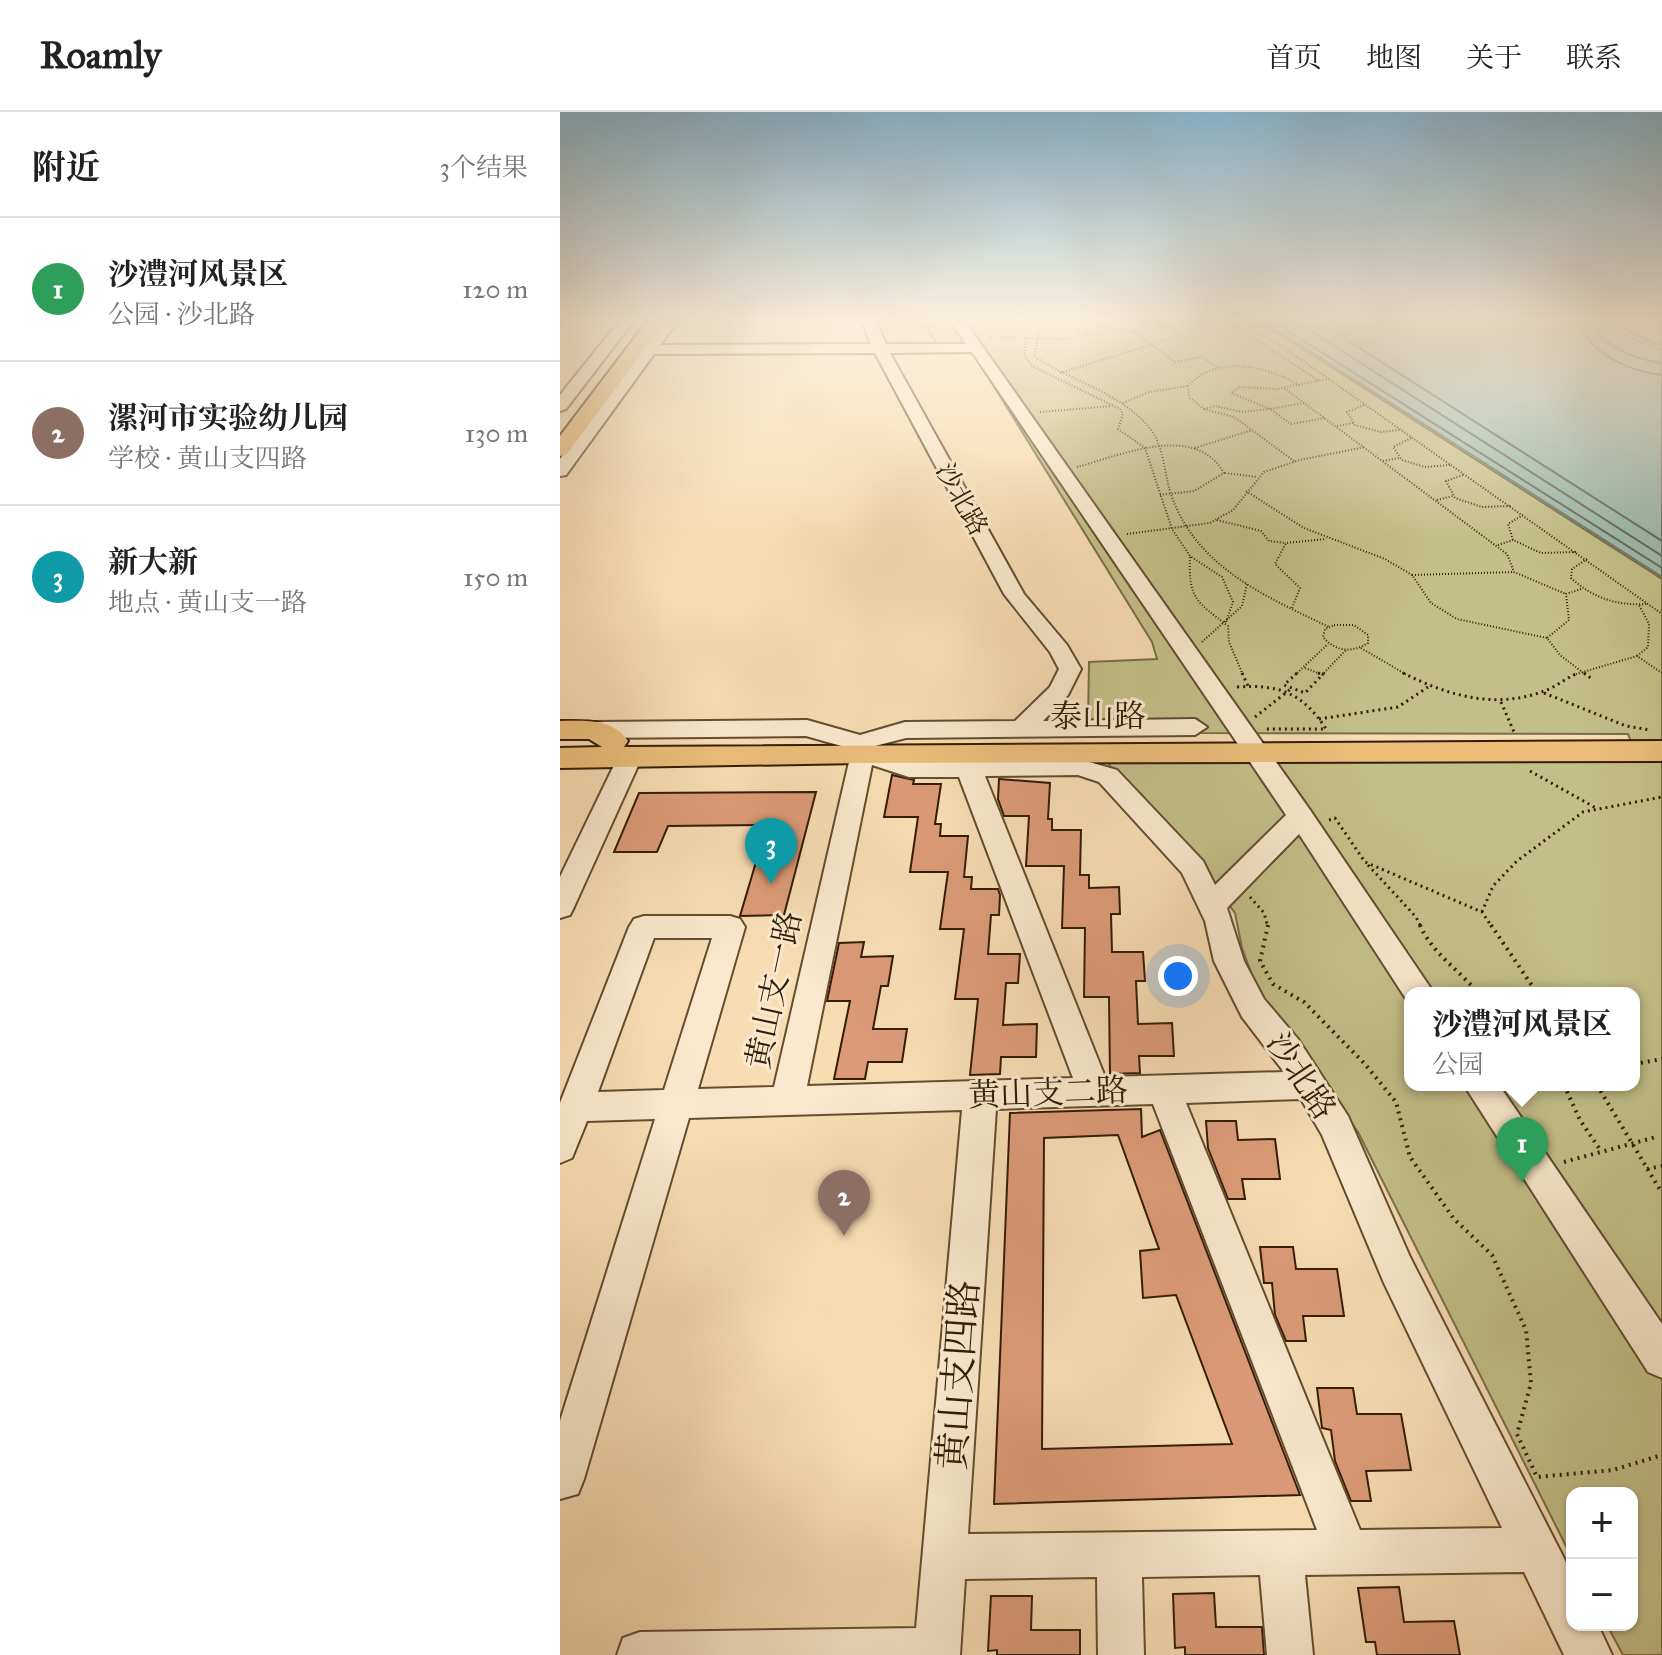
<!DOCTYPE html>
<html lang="zh">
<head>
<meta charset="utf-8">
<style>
  :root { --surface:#fff; --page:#f2f2f2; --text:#222; --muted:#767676; --line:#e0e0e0; --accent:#ea580c }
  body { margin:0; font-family:"IM FELL Great Primer","Noto Serif SC",serif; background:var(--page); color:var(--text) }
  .controls { position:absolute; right:24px; bottom:24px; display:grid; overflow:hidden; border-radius:16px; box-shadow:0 2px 6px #0004 }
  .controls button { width:72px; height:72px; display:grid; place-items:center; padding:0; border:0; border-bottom:2px solid var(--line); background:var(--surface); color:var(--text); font:40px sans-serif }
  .you { position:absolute; left:618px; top:864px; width:28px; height:28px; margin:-20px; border:6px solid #fff; border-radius:50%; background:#1a73e8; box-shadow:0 0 0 12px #1a73e833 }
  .badge { display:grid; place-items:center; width:52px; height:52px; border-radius:50%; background:var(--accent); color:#fff; font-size:26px; font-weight:700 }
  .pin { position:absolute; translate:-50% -66px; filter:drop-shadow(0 2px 4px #0008) }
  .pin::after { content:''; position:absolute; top:42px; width:28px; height:24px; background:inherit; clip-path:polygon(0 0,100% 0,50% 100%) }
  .popup { position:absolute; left:844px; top:875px; width:236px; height:104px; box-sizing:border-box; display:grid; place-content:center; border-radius:16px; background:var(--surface); filter:drop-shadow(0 2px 6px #0005); font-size:26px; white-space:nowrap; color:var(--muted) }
  .popup b { font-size:30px; color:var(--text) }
  .popup::after { content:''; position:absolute; left:50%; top:100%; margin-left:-16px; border:16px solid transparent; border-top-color:var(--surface) }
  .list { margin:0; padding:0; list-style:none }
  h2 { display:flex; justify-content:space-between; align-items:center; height:104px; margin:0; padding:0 32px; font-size:34px }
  h2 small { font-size:26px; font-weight:400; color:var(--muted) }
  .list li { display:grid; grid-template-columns:52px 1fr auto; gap:24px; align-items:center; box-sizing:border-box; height:144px; padding:0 32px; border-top:2px solid var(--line) }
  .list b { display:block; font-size:30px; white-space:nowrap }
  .list p { margin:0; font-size:26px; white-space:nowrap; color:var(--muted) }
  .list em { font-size:26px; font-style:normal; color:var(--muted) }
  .map { position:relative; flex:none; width:1102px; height:1543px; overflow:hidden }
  header { display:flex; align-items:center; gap:48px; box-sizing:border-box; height:112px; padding:0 40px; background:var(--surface); border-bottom:2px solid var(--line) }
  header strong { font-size:38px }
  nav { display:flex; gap:44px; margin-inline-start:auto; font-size:28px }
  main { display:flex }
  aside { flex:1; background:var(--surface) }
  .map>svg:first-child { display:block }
</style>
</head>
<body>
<header>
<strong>Roamly</strong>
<nav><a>首页</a><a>地图</a><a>关于</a><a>联系</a></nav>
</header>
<main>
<aside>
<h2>附近<small>3个结果</small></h2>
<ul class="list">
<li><span class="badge" style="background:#2e9e5b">1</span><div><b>沙澧河风景区</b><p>公园 · 沙北路</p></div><em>120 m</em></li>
<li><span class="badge" style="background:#8d6e63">2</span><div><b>漯河市实验幼儿园</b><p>学校 · 黄山支四路</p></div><em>130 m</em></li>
<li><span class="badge" style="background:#0f9aa8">3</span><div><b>新大新</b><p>地点 · 黄山支一路</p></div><em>150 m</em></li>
</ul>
</aside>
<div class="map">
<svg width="1102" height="1543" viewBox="0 0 1102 1543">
  <rect width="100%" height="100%" fill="#f8ddb3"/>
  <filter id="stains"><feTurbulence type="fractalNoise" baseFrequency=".0025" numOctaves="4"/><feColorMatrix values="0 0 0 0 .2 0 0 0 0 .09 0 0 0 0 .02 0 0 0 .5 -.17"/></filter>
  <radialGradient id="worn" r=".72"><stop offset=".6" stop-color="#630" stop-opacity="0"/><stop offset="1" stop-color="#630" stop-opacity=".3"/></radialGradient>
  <path fill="#c3bf88" stroke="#7b6e46" stroke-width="2" fill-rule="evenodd" d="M360,207H688L721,223L1102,467V1543H1063L1047,1513H1072V1381H1012V1446L798,1020L698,879L682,836L675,801L640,755L546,649L1073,634L1068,622L639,621L638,607L528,608L529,550L597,547L592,530L409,234L378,233ZM850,881H1074V973H850Z
    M1043,207H1102V234L1100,233Z"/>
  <path fill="#9dbbaf" stroke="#737b6b" stroke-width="2" d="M690,207H1042L1102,235V465L723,222Z"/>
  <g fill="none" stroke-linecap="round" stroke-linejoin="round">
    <path stroke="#686c5a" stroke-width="2" d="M709,207L1102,456
      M732,207L1102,444
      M754,207L1102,429
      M1019,207C1028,242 1069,259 1102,263
      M1031,207C1040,235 1075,247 1102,251"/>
  </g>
  <path fill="#dc9b78" stroke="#331c05" stroke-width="2" fill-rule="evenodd" d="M332,663L354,668L353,672H381L375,712H381L380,724H408L404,765H412L411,777H438L440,783L439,803H431L428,842H460L458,871H446L443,913L477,912L476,945H441L440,962L410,963L418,887H395L404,817H380L388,760H350L358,705H324Z
    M439,667L490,671L488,707H492V718H521L520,763H529V776L559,775L560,802H551L552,840H583L585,869H576L578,912L612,911L614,944H579L580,961L550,962L549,885H524L525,816H502L504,754H466L469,704H444L438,687Z
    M256,680L224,803L180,804L207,713L108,714L97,740H54L79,681Z
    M304,830L301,845L333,844L328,874H321L313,917H347L342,950H308L305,967H274L290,889H267L279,831Z
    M581,997L582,1025L600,1018L740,1383L434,1392L450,1001ZM558,1023L599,1137L580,1139L583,1186L616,1183L672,1332L482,1337L484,1026Z
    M646,1009H676L678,1028L715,1027L720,1067H682L685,1087H668L648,1036Z
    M700,1135H733L736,1157H777L784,1204H743L746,1229H726L715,1203L712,1171H704Z
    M757,1276H793L797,1302H841L851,1358L806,1359L811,1389H791L775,1349L771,1318L762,1316Z
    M839,1475L844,1510L894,1509L900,1543H817L815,1530H806L798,1476Z
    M654,1481L656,1515H702L704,1543H625V1535L615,1536L613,1482Z
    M431,1484H472L471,1518H520V1543H437V1538L428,1539Z"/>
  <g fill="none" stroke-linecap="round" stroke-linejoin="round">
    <defs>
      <path id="minor" d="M61,207H75L6,297L0,299V283Z
        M105,207H119L100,233L311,232L301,207H315L326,232H406L389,207H403L750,698L874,881H850L848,890L739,722L667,796L684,849L704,887L738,927L788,1004L850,1145L1012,1462V1513H1038L1052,1543H1004L964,1460L745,1463L753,1543H707L700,1463L582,1465L584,1543H538L537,1465L405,1467L400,1543H57L63,1526L80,1520L356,1516L402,998L129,1006L24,1367L18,1382L0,1387V1309L95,1007L27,1009L12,1046L0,1051V991L69,815L74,807L84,804H170L180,807L185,815L138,977L214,975L292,637L246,624L35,626L23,618L35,610L247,608L300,623L345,610L455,609L490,575L499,557L490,540L444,482L315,241L94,242L6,363L0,364V347ZM412,240L726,703L655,773L643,749L557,658L519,647L351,649L311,635L346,626L635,623L647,615L635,607L483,609L508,583L521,557L507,533L464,482L330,241ZM312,653L349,665H399L513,966L247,974ZM518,663L539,670L622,761L645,809L654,849L682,905L724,960L545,965L425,664ZM94,826H152L104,978L38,980ZM741,987L762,1023L824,1171L942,1416L800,1418L626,991ZM593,992L757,1418L408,1422L436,997Z
        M70,637L79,639L82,645L14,795L10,803L0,806V765L58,645L61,639Z
        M904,973H939L1102,1212V1266L1088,1260Z"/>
      <path id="major" d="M89,207H107L7,342L0,344V324Z
        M0,609C24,609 53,606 68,629L64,635L1102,629V649L302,651L0,656V636L42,635L29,627H0Z"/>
    </defs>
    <use href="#minor" stroke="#644c30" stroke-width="4"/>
    <use href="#major" stroke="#331c05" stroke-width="4"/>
    <path stroke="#331c05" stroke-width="2" stroke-dasharray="1 2" stroke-linecap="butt" d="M482,207L474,244C510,269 559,280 588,314C606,335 603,363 613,388C640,457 707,485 769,515
      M656,207L575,220L615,250L642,245L659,256
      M665,207L759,269
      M675,207L722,234L1102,502
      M1053,207L1070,211
      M1060,207L1102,222
      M1089,207L1096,214L1102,213
      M1059,210L1040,213L1102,239
      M428,225L506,227L555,218L575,220
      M467,226L464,243L472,254L560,297L563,302L558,317L585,336L612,417L630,444L662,465L673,490L666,510
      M500,261L619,224L592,207
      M724,276L947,442L954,460L1006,482
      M563,291L589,280L628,274
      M744,291L710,297L671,281L679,275L716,277L768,267
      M804,293L787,300L795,313L821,320L839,318
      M644,297L655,294L682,300L710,297L731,312L765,306
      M480,300L552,294
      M777,314L793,311
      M851,326L833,335L842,348L865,355L890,353
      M635,336L692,318
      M734,349L674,305L644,297L629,285L628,274C657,242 706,254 739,273
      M823,349L839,346
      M517,355C562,343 635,310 664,361L634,379L599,383
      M665,361L697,365
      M903,363L886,369L895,386L922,395L951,394
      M686,379L744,416L825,447L852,463L871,491L897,507L987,526
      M877,388L893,384
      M963,403L948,412L953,428L981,441L1018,440
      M657,408L701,419L709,429L726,431
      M567,422L650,411L673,398L704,360L740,348L805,335
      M938,433L953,428
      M630,445C628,487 637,490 668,514L669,530L683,563
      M1027,447L1012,457L1011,466C1033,486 1057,494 1087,492
      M852,463L954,460
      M1021,477L1006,482L1009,508L987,526L1000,543L1026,563
      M732,496L740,476L715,452L726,431L766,427
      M774,513H794L808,523V531C792,541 776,540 763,525L765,517Z
      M642,530L682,494L687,472
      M801,536L847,563
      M1077,544L1088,535L1089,512L1079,493
      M745,556L763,563
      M735,563L768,532
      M762,563L786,538
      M1013,563L1077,544L1102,561"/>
    <path stroke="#331c05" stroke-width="3" stroke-dasharray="2 4" stroke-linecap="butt" d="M682,561L688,574
      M737,561L724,573L745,581L764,561
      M758,561L764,563
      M843,561C887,583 935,598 984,579C996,575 1006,566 1018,561
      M1024,561L1032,567
      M677,575C719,572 743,581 766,617H703
      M984,581L1066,614L1090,618
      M941,590L954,620
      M695,605L732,576
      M759,607L838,595L868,575
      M970,659L1036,696
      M769,708L775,706L805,750L922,800L932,815
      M808,753L856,805L861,815
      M690,785L704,801L708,815
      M922,800L933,774L957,749L1023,700L1102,685"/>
    <path stroke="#331c05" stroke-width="4" stroke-dasharray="2 5" stroke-linecap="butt" d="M708,813L700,849L713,872L744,890L804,951L836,990L850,1045L894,1107L932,1143L966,1218L971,1271L957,1322L977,1365L1053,1358L1102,1343
      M860,813C871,840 899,858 918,881
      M931,813L977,881
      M1074,952L1102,947
      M1004,973L1020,1008L1041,1039
      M1037,973L1102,1081
      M1004,1050L1096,1025
      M1087,1057L1102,1054"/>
    <use href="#minor" fill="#fae9ce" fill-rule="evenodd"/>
    <use href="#major" fill="#ecbe7a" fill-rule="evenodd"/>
  </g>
  <linearGradient id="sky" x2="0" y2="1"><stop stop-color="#8ab7d1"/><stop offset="0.49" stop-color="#fcf0dd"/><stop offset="1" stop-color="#fcf0dd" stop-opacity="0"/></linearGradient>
  <rect width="1102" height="423" fill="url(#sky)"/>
  <g text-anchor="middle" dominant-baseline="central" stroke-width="6" stroke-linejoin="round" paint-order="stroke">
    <g font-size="26" fill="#331c05" stroke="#fae9ce">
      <text transform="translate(402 387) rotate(61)">沙北路</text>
    </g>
    <g font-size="32" fill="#331c05" stroke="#fae9ce">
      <text x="538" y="604">泰山路</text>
      <text transform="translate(214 878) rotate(-78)">黄山支一路</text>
      <text transform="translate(741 964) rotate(56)">沙北路</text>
      <text transform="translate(488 981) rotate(-2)">黄山支二路</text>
    </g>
    <g font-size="38" fill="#331c05" stroke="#fae9ce">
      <text transform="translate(398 1263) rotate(-86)">黄山支四路</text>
    </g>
  </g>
  <rect width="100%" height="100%" filter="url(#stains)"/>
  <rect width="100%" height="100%" fill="url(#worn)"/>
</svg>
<div class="controls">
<button>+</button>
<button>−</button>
</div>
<div class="you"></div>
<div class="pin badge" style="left:962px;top:1071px;background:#2e9e5b">1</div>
<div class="popup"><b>沙澧河风景区</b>公园</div>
<div class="pin badge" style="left:284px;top:1124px;background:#8d6e63">2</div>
<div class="pin badge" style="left:211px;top:772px;background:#0f9aa8">3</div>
</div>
</main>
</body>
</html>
